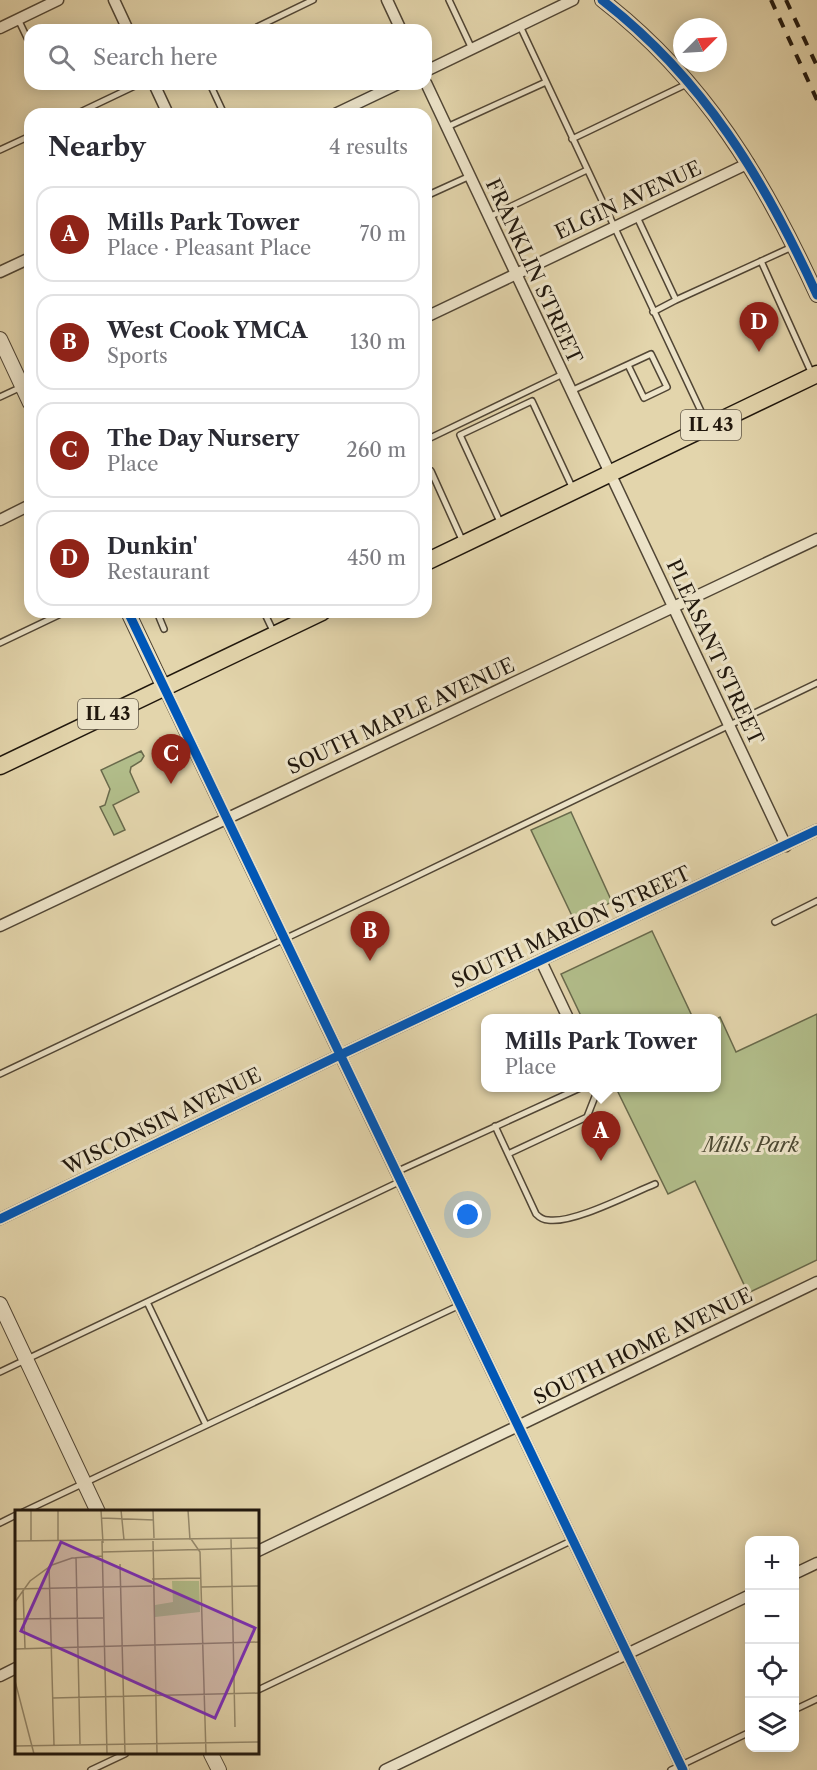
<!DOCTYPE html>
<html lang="en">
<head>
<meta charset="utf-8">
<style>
  :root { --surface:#fff; --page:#f7f7f7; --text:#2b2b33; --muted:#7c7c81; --line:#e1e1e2; --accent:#8f2418 }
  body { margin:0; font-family:"Libre Caslon Text",serif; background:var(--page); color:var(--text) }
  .controls { position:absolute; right:18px; bottom:18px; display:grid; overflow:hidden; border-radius:12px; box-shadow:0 3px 15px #0003 }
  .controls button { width:54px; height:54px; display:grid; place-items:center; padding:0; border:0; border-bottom:2px solid var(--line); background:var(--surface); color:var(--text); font:30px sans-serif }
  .compass { position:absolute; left:673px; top:18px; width:54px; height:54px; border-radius:50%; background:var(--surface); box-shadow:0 3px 15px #0003; rotate:66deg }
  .you { position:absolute; left:468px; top:1215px; width:21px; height:21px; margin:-15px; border:4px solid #fff; border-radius:50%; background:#1a73e8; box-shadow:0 0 0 9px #1a73e833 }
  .badge { display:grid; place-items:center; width:39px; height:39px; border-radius:50%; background:var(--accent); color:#fff; font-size:20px; font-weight:700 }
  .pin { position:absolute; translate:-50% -50px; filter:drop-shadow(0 2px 3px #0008) }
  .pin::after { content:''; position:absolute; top:32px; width:21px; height:18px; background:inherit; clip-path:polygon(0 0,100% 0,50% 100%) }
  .popup { position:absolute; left:481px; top:1014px; width:240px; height:78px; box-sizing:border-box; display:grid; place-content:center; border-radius:12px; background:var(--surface); filter:drop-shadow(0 2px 4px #0005); font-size:20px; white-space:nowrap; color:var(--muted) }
  .popup b { font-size:22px; color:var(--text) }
  .popup::after { content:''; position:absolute; left:50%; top:100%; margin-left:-12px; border:12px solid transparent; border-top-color:var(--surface) }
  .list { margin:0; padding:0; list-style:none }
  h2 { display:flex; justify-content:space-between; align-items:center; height:78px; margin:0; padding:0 24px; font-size:26px }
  h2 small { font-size:20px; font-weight:400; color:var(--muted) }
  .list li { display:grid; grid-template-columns:39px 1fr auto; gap:18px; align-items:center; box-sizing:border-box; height:96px; margin:0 12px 12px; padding:0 12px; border:2px solid var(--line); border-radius:18px }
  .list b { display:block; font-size:22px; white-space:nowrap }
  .list p { margin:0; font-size:20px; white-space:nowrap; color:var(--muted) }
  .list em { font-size:20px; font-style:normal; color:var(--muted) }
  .icon { flex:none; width:33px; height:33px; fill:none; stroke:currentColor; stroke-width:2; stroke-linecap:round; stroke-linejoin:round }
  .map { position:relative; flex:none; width:817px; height:1770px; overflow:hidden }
  .search { position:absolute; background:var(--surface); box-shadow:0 3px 15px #0003; left:24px; top:24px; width:408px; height:66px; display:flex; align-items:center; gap:15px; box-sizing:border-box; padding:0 21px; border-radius:18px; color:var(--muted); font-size:22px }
  .panel { position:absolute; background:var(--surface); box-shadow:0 3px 15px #0003; left:24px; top:108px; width:408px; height:510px; border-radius:18px }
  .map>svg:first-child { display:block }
</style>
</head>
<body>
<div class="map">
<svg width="817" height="1770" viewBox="0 0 817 1770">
  <rect width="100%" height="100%" fill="#e3d5ac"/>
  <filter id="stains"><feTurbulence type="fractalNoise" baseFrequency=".00333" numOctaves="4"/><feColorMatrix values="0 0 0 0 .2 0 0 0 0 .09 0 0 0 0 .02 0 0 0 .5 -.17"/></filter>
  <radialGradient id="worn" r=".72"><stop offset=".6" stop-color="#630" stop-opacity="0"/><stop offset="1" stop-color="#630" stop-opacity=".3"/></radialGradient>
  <path fill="#b2be8b" stroke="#696a4c" stroke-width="1.5" d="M141,751L144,756L141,761L131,767L130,772L139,792L113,805L125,830L114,835L100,807L105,805L110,789L101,770Z
    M571,812L612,902L574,920L531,830Z
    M652,931L693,1018H582L561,974Z
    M817,1014V1260L748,1293L695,1181L668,1194L616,1088H716L717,1019L720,1017L736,1052Z"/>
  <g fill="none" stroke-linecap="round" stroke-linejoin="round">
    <defs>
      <path id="service" d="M449,0L472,49
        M18,19L30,44
        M520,26L707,424
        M251,30L313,0
        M49,84H50
        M210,84L224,114
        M76,114L139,84
        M447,127L546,82
        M572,139L689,83
        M0,150L30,136
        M426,196L470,176
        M489,217L587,170
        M637,217L676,300L792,247
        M761,261L812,374
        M653,312L676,300
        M571,391L651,354L667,387L644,398L628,365
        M0,397L30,383
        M426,440L563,374
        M426,474L431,471L463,542
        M501,524L460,435L532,401L573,489
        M157,612L164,629
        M264,612L274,633
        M0,643L65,612
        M775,922L817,901
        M0,1074L396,886L817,683
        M495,1126L536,1214C539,1217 544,1220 548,1220C573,1224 630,1194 655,1184
        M508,1154L587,1117L596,1094L597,1088
        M396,1172L580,1088
        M147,1302L206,1425
        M0,1372L401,1181
        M23,1512L460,1305
        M0,1523L16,1515
        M258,1690L573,1540
        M794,1710L817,1699
        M91,1770L125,1754
        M671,1770L750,1732"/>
      <path id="minor" d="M114,0L128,30
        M387,0L401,30
        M0,28L58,0
        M426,71L573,0
        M426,83L786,846
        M154,84L168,114
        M335,114L398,84
        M0,272L30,258
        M426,317L749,163
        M0,520L30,505
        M164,688L683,1770
        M0,926L817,539
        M541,961L568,1018
        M0,1219L340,1055L817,830
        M258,1551L817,1282
        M794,1574L817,1563
        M0,1676L16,1668
        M385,1770L750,1595"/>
      <path id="tertiary" d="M602,0C704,79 764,179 817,295
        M0,339L30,403
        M128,612L164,688
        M0,1304L98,1512
        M211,1754L219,1770"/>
      <path id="primary" d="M426,562L817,374
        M0,766L322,612"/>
    </defs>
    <use href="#service" stroke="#514635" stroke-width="8"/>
    <use href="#minor" stroke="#514635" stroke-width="13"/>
    <use href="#tertiary" stroke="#514635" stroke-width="16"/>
    <use href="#primary" stroke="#20170d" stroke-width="19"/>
    <use href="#service" stroke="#ede4c9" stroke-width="5"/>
    <use href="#minor" stroke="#ede4c9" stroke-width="10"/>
    <use href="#tertiary" stroke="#ede4c9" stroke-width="14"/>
    <use href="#primary" stroke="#e3d5ac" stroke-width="16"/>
    <path stroke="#20170d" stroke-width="4" stroke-dasharray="10 10" stroke-linecap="butt" d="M771,0L817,100
      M786,0L817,66"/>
    <defs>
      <path id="cycleway" d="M602,0C704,79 764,179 817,295
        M128,612L683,1770
        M0,1219L340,1055L817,830"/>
    </defs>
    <use href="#cycleway" stroke="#ede4c9" stroke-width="13"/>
    <use href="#cycleway" stroke="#0057b8" stroke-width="9"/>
  </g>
  <g text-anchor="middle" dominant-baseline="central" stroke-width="6" stroke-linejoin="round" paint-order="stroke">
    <g fill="#ede4c9" stroke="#5e5445" stroke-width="1.5">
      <rect x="681" y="410" width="60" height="30" rx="4.5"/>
      <rect x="78" y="699" width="60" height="30" rx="4.5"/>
    </g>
    <g font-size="18" font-weight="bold" fill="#20170d">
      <text x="711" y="425">IL 43</text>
      <text x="108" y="714">IL 43</text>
    </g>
    <g font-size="20" fill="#20170d" stroke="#ede4c9">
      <text transform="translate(628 200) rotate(-25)">ELGIN AVENUE</text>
      <text transform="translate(534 271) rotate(65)">FRANKLIN STREET</text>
      <text transform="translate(715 652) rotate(65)">PLEASANT STREET</text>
      <text transform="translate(401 716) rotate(-25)">SOUTH MAPLE AVENUE</text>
      <text transform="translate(571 927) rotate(-25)">SOUTH MARION STREET</text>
      <text transform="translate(162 1121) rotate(-26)">WISCONSIN AVENUE</text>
      <text transform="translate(643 1346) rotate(-26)">SOUTH HOME AVENUE</text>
    </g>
    <g font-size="20" font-style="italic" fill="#4c4933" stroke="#ede4c9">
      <text x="751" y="1145">Mills Park</text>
    </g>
  </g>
  <g transform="translate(15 1510)">
    <rect width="244" height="244" fill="#e3d5ac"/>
    <path d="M157,71H184L185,102L140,107V95L158,92Z" fill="#b2be8b"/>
    <path fill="none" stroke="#95896c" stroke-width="1.5" d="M16,0V31M43,0V31M86,0L88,33M106,0L109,30M138,0L139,28M173,0L175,30M87,8L139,10M216,28L220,217M176,29L185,42L191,244M0,31L245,28M87,31L92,244M138,31L142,244M87,42L245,38M61,47L65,234M105,54L110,244M34,56L39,235M137,69L186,68M186,77L245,76M0,79L137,76M8,80L10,138M0,92L15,71L37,55L57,48L87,46M0,109L88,108M0,139L245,132M0,171L19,244M38,188L245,183M0,236L245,232"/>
    <path fill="#7b2cbf" fill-opacity="0.15" stroke="#7b2cbf" stroke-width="3" d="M46,32L240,118L200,208L6,121Z"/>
    <rect width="244" height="244" fill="none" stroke="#20170d" stroke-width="3"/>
  </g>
  <rect width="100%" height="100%" filter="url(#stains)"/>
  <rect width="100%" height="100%" fill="url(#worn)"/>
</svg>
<div class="controls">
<button>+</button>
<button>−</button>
<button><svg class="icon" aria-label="locate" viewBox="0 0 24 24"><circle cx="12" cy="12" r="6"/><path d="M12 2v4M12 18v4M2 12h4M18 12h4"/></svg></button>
<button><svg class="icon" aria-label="layers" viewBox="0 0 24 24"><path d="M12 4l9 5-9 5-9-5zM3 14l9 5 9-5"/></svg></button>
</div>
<svg class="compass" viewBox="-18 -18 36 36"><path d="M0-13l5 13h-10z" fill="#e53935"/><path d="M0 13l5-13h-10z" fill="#7c7c81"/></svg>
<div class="you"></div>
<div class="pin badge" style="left:601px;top:1161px">A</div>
<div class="popup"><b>Mills Park Tower</b>Place</div>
<div class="pin badge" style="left:370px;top:961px">B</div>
<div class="pin badge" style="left:171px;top:784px">C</div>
<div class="pin badge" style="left:759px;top:352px">D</div>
<div class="search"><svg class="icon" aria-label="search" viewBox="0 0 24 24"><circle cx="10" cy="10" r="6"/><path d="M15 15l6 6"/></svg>Search here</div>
<section class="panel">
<h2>Nearby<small>4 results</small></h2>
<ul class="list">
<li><span class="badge">A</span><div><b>Mills Park Tower</b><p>Place · Pleasant Place</p></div><em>70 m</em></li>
<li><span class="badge">B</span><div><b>West Cook YMCA</b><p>Sports</p></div><em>130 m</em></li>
<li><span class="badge">C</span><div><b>The Day Nursery</b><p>Place</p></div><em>260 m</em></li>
<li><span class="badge">D</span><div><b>Dunkin'</b><p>Restaurant</p></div><em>450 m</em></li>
</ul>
</section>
</div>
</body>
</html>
